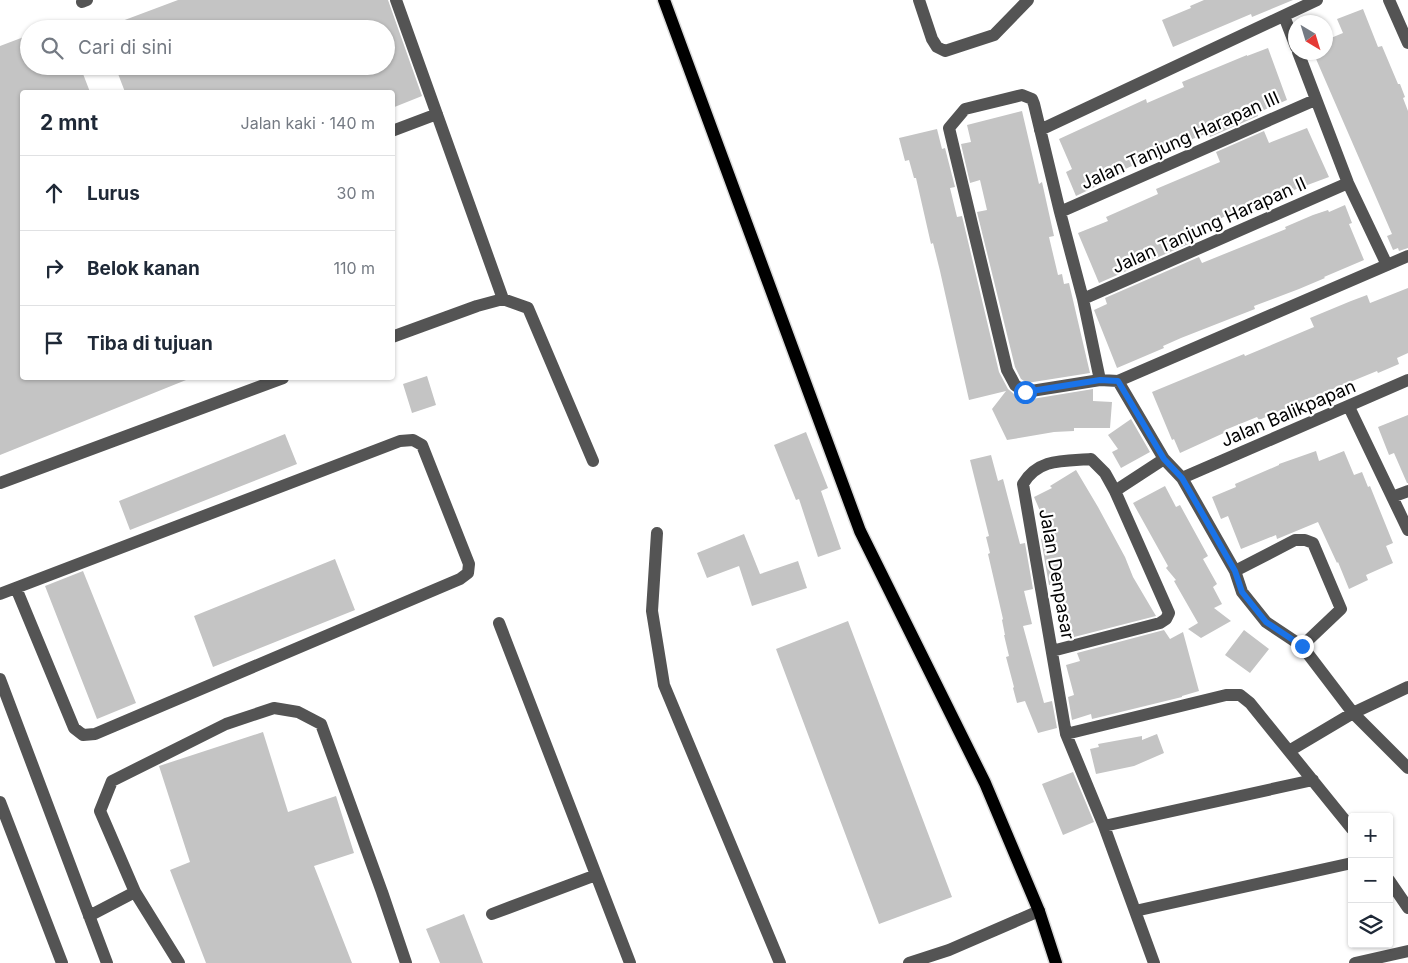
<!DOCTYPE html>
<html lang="id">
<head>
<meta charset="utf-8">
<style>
  :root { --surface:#fff; --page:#f6f6f7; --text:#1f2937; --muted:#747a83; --line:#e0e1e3 }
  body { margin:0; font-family:Inter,sans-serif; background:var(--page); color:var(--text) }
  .controls { position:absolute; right:15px; bottom:15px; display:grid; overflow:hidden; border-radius:5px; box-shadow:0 1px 4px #0004 }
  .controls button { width:45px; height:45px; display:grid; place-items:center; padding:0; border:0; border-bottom:1px solid var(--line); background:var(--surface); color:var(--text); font:25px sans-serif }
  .compass { position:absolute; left:1288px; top:15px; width:45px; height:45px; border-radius:50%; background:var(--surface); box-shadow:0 1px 4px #0004; rotate:142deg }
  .stop { position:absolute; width:15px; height:15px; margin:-11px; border:4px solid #1a73e8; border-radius:50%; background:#fff }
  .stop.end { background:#1a73e8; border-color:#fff; box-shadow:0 1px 5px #0008 }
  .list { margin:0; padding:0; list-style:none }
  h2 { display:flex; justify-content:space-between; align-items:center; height:65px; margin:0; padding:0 20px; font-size:21px }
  h2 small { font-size:16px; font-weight:400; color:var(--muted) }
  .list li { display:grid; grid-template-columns:32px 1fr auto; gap:15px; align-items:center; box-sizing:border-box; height:75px; padding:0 20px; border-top:1px solid var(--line) }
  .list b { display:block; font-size:19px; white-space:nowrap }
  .list em { font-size:16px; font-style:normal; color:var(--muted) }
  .icon { flex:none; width:28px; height:28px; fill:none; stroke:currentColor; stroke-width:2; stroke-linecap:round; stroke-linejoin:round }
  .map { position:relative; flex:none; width:1408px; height:963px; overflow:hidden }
  .search { position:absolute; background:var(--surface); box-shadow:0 1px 4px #0004; left:20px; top:20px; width:375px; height:55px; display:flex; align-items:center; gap:12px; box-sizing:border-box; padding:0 18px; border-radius:28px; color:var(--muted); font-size:19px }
  .panel { position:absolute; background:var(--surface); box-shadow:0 1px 4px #0004; left:20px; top:90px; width:375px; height:290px; border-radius:5px }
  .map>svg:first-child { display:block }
</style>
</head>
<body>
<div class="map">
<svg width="1408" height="963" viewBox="0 0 1408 963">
  <rect width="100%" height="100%" fill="#fff"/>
  <path fill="#c4c4c4" d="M178,0H388L422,96L392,108V92H125L115,66H386V29H106V27Z
    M1204,0H1293L1252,17L1251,14L1173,47L1162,20L1191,8L1190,6Z
    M1363,9L1378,47L1382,46L1398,84H1400L1405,97L1403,98L1408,111V248L1399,251L1398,248L1393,250L1387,236L1392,234L1313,52H1326V40L1343,33L1337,19Z
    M29,35V66H80L90,92H22V378H191L0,455V46Z
    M1268,48L1287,100L1257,113L1258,116L1210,137L1208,133L1151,155L1152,157L1123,170L1124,173L1076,196L1066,172L1072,169L1059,139L1146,99L1147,103L1184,87L1182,82L1247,55V56Z
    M1022,111L1039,184L1042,182L1054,236L1049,237L1058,275L1062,274L1064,284L1069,283L1090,373L1027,383L1021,379L1015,367L977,212L987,210L980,180L970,183L961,144L971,142L967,125Z
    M1307,128L1329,177L1294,190L1293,188L1207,224L1195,231L1196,233L1190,235L1193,242L1099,283L1078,233L1108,221L1106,217L1158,194L1156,189L1220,162L1216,152L1264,131L1269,143Z
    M937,129L942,149L945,148L955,187L950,188L957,217L962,216L999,372L1008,389L1020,399L1026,400L1093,389V401L1112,402L1110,428H1074V431L1054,432L1007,440L992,409L1006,391L969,400L940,271L933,243L931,244L916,178H914L909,160L905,161L899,138Z
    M1345,205L1352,223L1349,224L1364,260L1324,277L1325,278L1299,289L1254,306L1255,309L1181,338L1163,346L1164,348L1117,368L1094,310L1107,304L1105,298L1199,257L1202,263L1286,229L1285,227L1313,215L1328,210L1329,212Z
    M1408,288V353L1397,358L1399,364L1378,373L1377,371L1311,398L1313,403L1291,412L1289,407L1259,420L1257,417L1225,430L1226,432L1180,453L1174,439L1172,440L1152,392L1244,354L1245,356L1314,327L1310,318L1351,301L1367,295L1370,303Z
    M427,376L436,405L412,413L403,384Z
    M1408,415V483H1407L1394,453L1389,455L1378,427Z
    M1131,419L1150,452L1121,468L1112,452L1118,449L1108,435Z
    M806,432L828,488L821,491L841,549L818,557L799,499L796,500L774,445Z
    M285,434L297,464L130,530L119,501Z
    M1316,451L1319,461L1344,451L1354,475L1362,472L1368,487L1370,486L1393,543L1386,546L1393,563L1366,575L1368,580L1349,589L1338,562L1337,563L1318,522L1277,539L1276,535L1241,549L1228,516L1221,519L1212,497L1236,487L1235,484L1279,465V464Z
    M991,455L998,481L1003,479L1020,544L1025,543L1033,589L1024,591L1032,624L1023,626L1044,703L1052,701L1057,728L1038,733L1025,701L1017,703L1013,688L1014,687L1006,657L1009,656L1004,635H1005L1002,620L1003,619L988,554L990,553L986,537L989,536L970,460Z
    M1076,470L1098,507L1125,557L1133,577L1156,616L1074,637L1072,631L1066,633L1054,584L1049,585L1041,539L1051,536L1034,497L1052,488L1050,486Z
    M1165,486L1176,507L1180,505L1208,556L1203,559L1217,584L1213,587L1222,604L1214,608L1231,621L1201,638L1188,629L1198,623L1174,581L1176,580L1166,568L1168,566L1133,503Z
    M744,534L760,574L798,561L807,588L752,606L739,566L707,578L697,553Z
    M335,559L355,610L213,667L194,616Z
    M83,571L136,703L97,719L45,586Z
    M848,621L952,897L879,924L776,649Z
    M1164,630L1170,639L1183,632L1199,691L1182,696V697L1092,719L1091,714L1072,720L1068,697L1074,695L1066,665L1080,661L1077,653Z
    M1244,630L1269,649L1250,673L1225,655Z
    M263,732L288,812L336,796L354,853L314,866L352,963H206L170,870L190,862L159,766Z
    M1157,734L1164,753L1134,766L1096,774L1090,749L1099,747L1098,744L1142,736V740Z
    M1073,772L1094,822L1063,835L1042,784Z
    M464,914L483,963H440L426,929Z"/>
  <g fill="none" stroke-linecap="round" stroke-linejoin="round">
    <defs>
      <path id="major" d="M664,0L860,531L985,783L1039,911L1056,963"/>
    </defs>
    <use href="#major" stroke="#dbdbdb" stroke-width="15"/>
    <path stroke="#545454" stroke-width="12" d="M396,0L503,299
      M919,0L932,39L937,47L945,51L994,35L1028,0
      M1389,0L1408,43
      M82,2L87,0
      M1284,16L1296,47
      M1298,52L1348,183L1387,265
      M1040,130L1317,0
      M392,131L437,114
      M1060,212L1315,100
      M1083,299L1348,183
      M392,337L477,306L503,299L528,308L593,461
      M1100,380L1083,299L1060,212L1034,104L1032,99L1022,95L965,109L949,128L1007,370L1015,385L1025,392L1100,380L1118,381L1408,256
      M1118,381L1164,459L1182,478L1235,571L1242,592L1266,622L1302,646L1353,713L1408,768
      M1349,407L1408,530
      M1182,478L1408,380
      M0,483L283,378
      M1115,491L1164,459
      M1392,497L1408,491
      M657,533L652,611L664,685L780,963
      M1235,571L1295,540H1305L1313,543L1341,609L1302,646
      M0,594L400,441L413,440L422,445L469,564L468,573L460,579L95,734L83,735L74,728L16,588
      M499,623L630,963
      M1052,651L1160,623L1166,619L1169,613L1115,491L1105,473L1091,459C1064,461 1038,458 1023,484L1066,734L1104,826L1154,963
      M0,679L107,963
      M1066,734L1226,695H1240L1250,703L1352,829
      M1289,751L1353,713L1408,687
      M0,802L62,963
      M1104,826L1313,780
      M1389,880L1408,908
      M1135,911L1352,863
      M492,914L596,875
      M89,916L135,892
      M179,963L135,892L100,811L112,781L226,724L274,708L298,712L321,724L382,892L406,963
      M909,963L949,950L1039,911
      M1355,963L1408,951"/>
    <use href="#major" stroke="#000" stroke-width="12"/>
  </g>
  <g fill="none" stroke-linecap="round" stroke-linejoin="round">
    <path stroke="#1a73e8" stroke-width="6" d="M1025,392L1100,380L1118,381L1164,459L1182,478L1235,571L1242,592L1266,622L1302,646"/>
  </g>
  <g text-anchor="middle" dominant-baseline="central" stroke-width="4.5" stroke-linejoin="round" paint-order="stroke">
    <g font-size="18" fill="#000" stroke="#fff">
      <text transform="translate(1180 140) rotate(-24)">Jalan Tanjung Harapan III</text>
      <text transform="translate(1209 225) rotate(-24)">Jalan Tanjung Harapan II</text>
      <text transform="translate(1288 413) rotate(-23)">Jalan Balikpapan</text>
      <text transform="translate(1057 574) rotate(80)">Jalan Denpasar</text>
    </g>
  </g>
</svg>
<div class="controls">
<button>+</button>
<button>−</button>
<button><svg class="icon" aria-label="layers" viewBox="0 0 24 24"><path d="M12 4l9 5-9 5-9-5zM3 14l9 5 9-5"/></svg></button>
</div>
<svg class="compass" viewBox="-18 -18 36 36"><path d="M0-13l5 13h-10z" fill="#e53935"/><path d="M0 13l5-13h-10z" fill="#747a83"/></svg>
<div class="stop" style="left:1025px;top:392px"></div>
<div class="stop end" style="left:1302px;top:646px"></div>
<div class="search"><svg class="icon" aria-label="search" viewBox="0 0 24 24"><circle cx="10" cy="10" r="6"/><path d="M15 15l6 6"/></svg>Cari di sini</div>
<section class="panel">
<h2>2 mnt<small>Jalan kaki · 140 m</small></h2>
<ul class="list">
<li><svg class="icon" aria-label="ahead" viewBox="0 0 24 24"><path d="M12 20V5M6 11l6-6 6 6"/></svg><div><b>Lurus</b></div><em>30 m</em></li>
<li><svg class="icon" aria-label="right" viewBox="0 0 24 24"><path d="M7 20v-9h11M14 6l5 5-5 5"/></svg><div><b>Belok kanan</b></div><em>110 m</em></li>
<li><svg class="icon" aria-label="arrive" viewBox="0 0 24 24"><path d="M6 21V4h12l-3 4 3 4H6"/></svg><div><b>Tiba di tujuan</b></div></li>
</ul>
</section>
</div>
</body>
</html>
